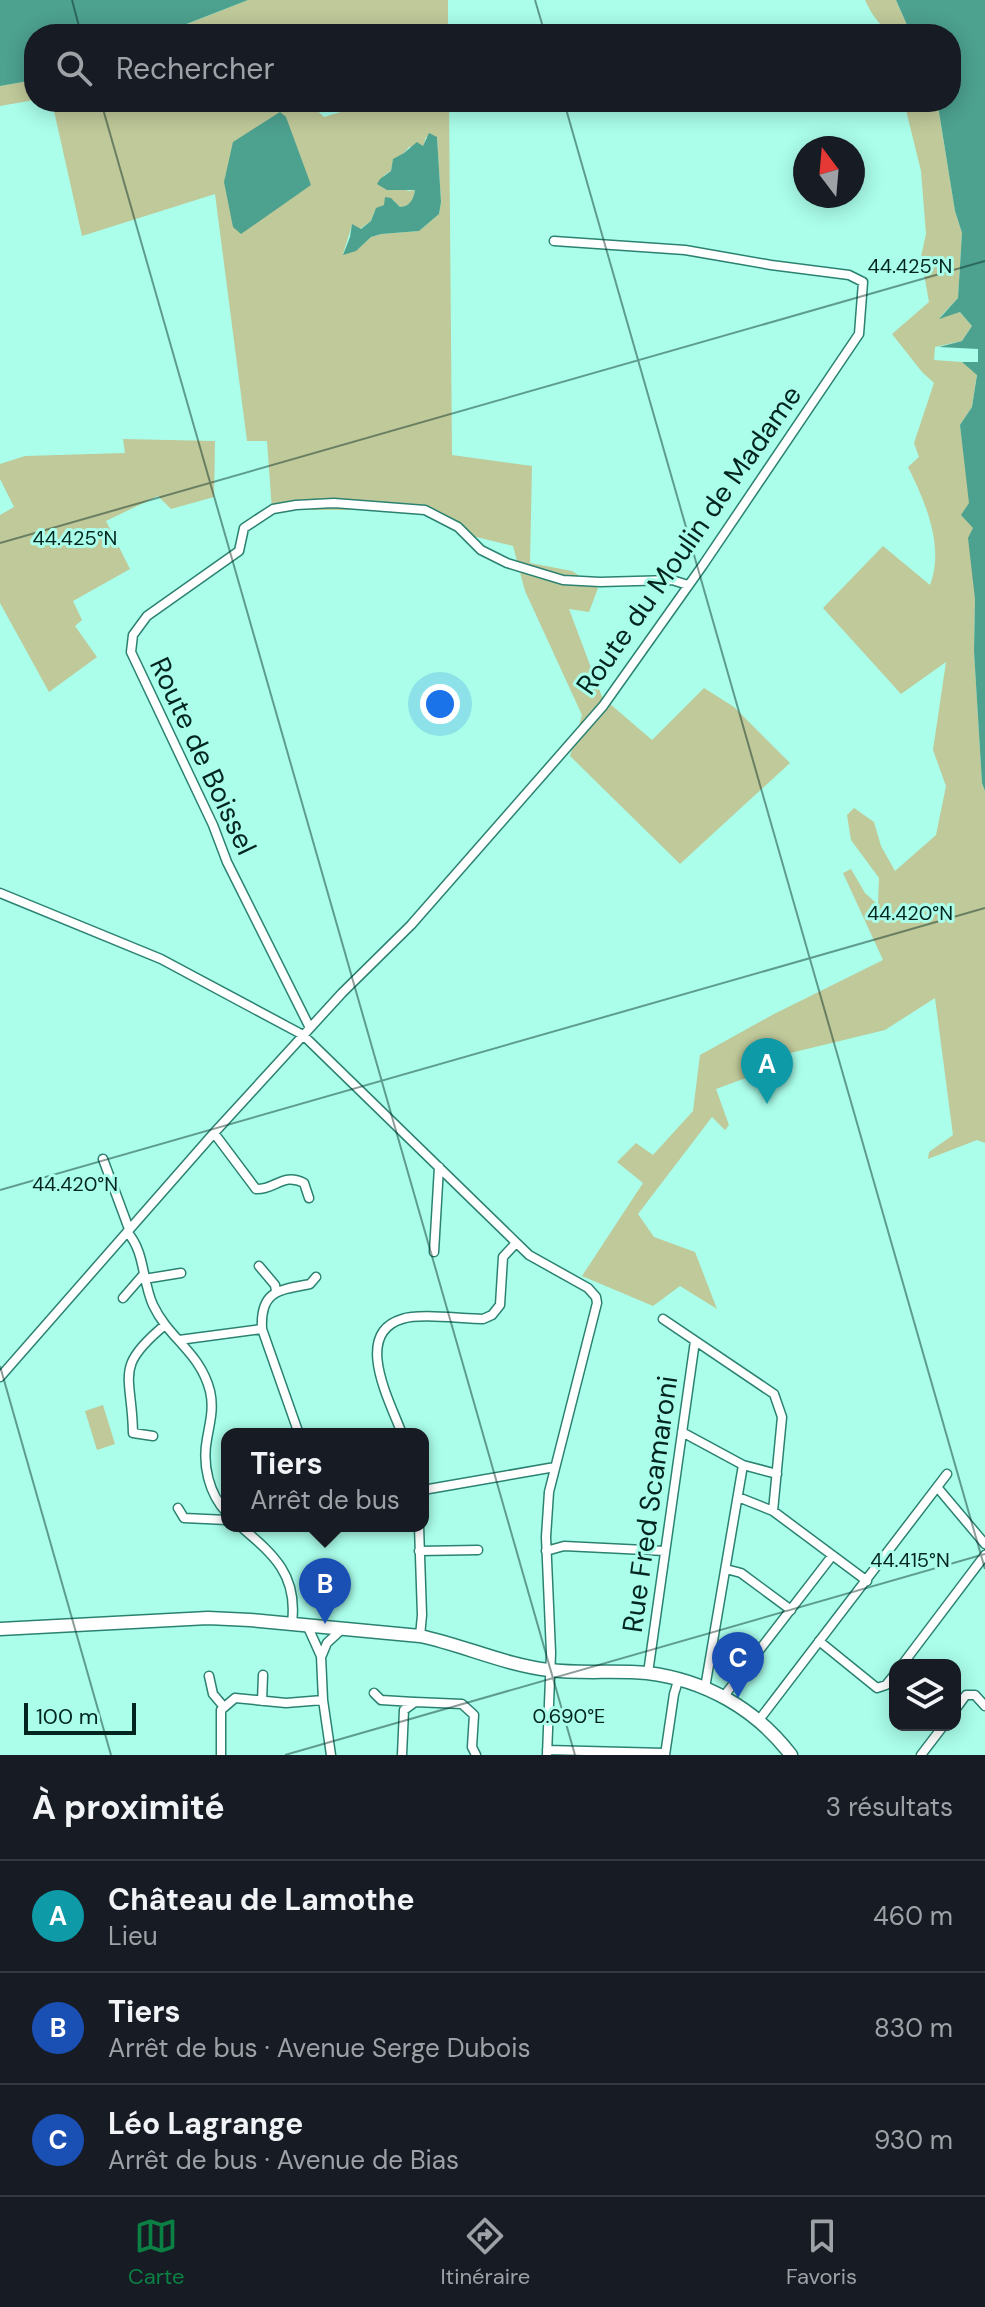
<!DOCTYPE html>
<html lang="fr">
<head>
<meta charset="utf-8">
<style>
  :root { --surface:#171b24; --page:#20242c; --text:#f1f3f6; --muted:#9ea1a6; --line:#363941; --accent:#0b8043 }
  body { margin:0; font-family:"DM Sans",sans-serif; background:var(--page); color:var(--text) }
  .controls { position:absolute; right:24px; bottom:24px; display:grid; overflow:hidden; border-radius:16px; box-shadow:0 4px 20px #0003 }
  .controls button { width:72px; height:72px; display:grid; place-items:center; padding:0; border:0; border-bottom:2px solid var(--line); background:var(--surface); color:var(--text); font:40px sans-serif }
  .compass { position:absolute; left:793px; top:136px; width:72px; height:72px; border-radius:50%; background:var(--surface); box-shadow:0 4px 20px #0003; rotate:344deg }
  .scale { position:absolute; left:24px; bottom:20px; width:112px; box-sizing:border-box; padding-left:8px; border:4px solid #02261f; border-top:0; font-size:22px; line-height:28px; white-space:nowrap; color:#02261f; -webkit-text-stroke:6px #aafeea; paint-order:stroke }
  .you { position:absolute; left:440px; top:704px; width:28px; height:28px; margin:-20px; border:6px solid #fff; border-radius:50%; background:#1a73e8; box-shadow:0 0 0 12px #1a73e833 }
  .badge { display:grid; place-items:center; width:52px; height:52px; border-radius:50%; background:var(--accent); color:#fff; font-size:26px; font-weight:700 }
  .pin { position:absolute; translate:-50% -66px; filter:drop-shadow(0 2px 4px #0008) }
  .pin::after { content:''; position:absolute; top:42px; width:28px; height:24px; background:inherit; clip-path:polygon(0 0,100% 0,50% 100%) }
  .popup { position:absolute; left:221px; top:1428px; width:208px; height:104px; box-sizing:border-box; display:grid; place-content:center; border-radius:16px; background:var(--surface); filter:drop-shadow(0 2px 6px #0005); font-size:26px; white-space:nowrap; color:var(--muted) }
  .popup b { font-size:30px; color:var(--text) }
  .popup::after { content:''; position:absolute; left:50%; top:100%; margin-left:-16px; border:16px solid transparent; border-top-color:var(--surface) }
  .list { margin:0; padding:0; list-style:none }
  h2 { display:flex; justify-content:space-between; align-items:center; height:104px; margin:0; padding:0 32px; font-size:34px }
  h2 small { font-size:26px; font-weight:400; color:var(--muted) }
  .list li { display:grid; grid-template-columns:52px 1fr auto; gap:24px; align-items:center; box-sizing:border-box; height:112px; padding:0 32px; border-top:2px solid var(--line) }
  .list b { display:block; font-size:30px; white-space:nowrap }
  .list p { margin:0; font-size:26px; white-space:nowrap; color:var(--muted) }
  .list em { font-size:26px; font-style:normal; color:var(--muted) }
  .icon { flex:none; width:44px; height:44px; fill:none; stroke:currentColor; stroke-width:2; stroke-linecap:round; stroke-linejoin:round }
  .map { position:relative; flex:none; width:985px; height:1755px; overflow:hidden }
  .search { position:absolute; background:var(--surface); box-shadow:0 4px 20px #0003; left:24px; right:24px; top:24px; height:88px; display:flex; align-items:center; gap:20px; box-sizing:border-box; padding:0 28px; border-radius:32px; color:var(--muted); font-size:30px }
  .sheet { height:440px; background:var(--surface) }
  nav { display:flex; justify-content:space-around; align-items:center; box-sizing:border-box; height:112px; border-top:2px solid var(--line); background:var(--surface); font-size:22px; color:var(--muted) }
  nav a { display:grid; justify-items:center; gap:4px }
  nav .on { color:var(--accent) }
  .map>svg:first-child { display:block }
</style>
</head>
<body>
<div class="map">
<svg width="985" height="1755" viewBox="0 0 985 1755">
  <rect width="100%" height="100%" fill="#aafeea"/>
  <path fill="#bfc999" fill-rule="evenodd" d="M248,0H448V34H162Z
    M865,0H896L911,34C885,34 876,23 865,0Z
    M34,80V100L0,106V86Z
    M52,102H308L324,117L341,112L342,102H449L452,455L532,466L530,563L572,571L598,588L589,612L569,609L602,697L652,740L704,688L734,707L790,763L680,864L570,756L582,715L525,591L513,546L464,534L430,510H272L267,441H247L215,194L82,236ZM426,137H437L441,202L439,214L419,231L381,234L371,237L359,248L343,254L352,225L360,229L371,221L375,210L393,200L400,207C410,207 414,199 415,190L408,191L383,176L391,171L393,160L404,153L409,147H423Z
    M904,102H935L939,112L955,211L962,233L958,298L940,317L960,312L972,326L962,341L935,347L934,360L962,362L977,374L972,407L960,425L973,528L975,599L974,651L982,783L985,791V1143L977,1140L928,1159L929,1152L953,1135L935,998L885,1030L770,1058L762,1072L716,1089L729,1125L725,1130L712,1117L638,1214L654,1237L695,1252L717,1309L680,1286L653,1306L582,1276L643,1183L617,1162L636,1143L653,1155L693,1111L700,1055L774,1014L883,960L843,873L851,869L865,893L878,905L879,878L851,840L847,815L854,808L874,822L881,846L895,871L936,835L946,786L933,750L946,662L901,694L823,608L883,546L930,585C945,547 925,501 908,467L919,457L914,443L934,383L922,372L892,334L929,302L921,257L926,234L921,171Z
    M123,439L215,441L214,497L171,509L158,496L106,521L130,569L73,601L82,620L75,626L97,657L49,692L0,603V515L14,507L0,479V464L25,456L125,453Z
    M103,1405L115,1444L97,1450L85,1411Z"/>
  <path fill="#4da18f" d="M0,0H248L161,34H34V80L0,86Z
    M896,0H985V791L982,783L974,651L975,599L968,538L973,528L961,515L969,503L960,425L972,407L977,375L962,362H978V349L939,347L962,341L972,326L960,312L939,319L958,298L962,233L955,211L939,112L935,102H951V34H911Z
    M280,112L286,117L311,185L241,234L233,227L224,182L233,142Z
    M429,133L437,137L441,202L439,214L419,231L381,234L371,237L356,251L343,255L350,237L352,224L361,229L371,221L376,208L384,205L385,197L391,198L400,207C410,207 414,198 415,190H387L377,184L380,179L391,171L393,159L404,153L417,142L423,146Z"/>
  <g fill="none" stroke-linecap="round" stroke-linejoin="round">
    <defs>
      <path id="street" d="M0,893L161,959L303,1035L529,1255L588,1288L596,1297L597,1303L549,1492L546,1537L551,1653L547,1755
        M310,1028L227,862L213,825L131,652L133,635L147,616L239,551L244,528L273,509L296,505L334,503L425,510L458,527L481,550L507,563L563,580L600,582L672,580L688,585
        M214,1133L256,1189C275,1190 283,1172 304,1183L309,1198
        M103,1159L129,1229
        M127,1232C145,1251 142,1281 153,1305C169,1339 200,1352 210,1391C214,1408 210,1422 207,1439C202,1465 209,1494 227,1513
        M434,1252L439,1167
        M259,1266L275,1285L276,1291
        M144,1279L181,1273
        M123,1298L143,1275
        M663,1319L774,1394L782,1417L773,1511L867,1581
        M179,1340L262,1329
        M0,1377L214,1133L342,993L411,925L603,706L703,565L859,334L863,282L849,275L771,265L685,250L554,241
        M682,1432L743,1465L705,1688
        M299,1434L262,1329C260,1291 278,1290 310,1284L316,1277
        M402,1434C391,1403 352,1334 402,1319C420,1313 462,1319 483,1319L492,1315L500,1305L503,1257L516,1243
        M153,1436L133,1433C132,1374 113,1368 165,1325
        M743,1465L777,1474
        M937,1487L985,1544
        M423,1490L555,1467
        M738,1497L773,1511
        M178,1508L184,1518L227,1520
        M240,1526C274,1555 298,1575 292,1623
        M419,1526L422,1615L420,1636
        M419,1551L478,1550
        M546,1551L564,1546L665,1551
        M726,1569L741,1573L791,1610
        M307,1625L321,1656L323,1700L331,1755
        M819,1641L877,1688L886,1685L895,1674
        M322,1655L327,1643L342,1629
        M902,1665L985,1555
        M648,1673L695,1341
        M209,1676L213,1694L224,1707
        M374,1693L381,1700L414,1702
        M724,1696L832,1556
        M262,1701L263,1675
        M955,1710L966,1695H975L985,1706
        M759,1720L947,1474
        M547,1750L664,1753
        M221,1755V1710L235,1698L286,1703L323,1700
        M402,1755L404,1710L415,1702L462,1704L474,1715L472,1747L476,1755
        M665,1755L674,1694L678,1681
        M921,1755L944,1725"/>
      <path id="secondary" d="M0,1629L208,1618L250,1620L420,1636C463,1645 505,1665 549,1670C582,1674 615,1670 647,1673C705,1680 756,1709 791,1755"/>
    </defs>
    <use href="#street" stroke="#2b8271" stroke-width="11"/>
    <use href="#secondary" stroke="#2b8271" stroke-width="15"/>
    <use href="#street" stroke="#fff" stroke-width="8"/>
    <use href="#secondary" stroke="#fff" stroke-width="12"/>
  </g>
  <path fill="none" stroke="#02261f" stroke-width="2" stroke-opacity="0.45" d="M72,0L81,34M535,0L545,34M101,102L575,1755M564,102L985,1569M0,543L985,261M0,1190L985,908M0,1366L111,1755M285,1755L985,1554"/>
  <g text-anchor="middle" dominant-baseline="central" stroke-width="6" stroke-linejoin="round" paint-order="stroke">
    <g font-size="28" fill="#02261f" stroke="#aafeea">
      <text transform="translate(689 540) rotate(-55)">Route du Moulin de Madame</text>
      <text transform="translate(203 756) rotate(65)">Route de Boissel</text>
      <text transform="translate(650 1504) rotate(-82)">Rue Fred Scamaroni</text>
    </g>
  </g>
  <g font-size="20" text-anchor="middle" fill="#02261f" stroke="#aafeea" stroke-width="6" stroke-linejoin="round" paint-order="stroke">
    <text x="910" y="273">44.425°N</text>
    <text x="75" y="545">44.425°N</text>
    <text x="910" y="920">44.420°N</text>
    <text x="75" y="1191">44.420°N</text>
    <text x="910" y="1567">44.415°N</text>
    <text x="569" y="1723">0.690°E</text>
  </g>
</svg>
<div class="controls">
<button><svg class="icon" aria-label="layers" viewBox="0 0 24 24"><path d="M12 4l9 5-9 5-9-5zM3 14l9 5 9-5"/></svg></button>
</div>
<svg class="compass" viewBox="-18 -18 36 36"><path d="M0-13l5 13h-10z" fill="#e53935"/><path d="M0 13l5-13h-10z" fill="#9ea1a6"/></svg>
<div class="scale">100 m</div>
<div class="you"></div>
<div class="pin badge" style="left:767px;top:1104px;background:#0f9aa8">A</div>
<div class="pin badge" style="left:325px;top:1624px;background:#1a4fb4">B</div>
<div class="popup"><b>Tiers</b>Arrêt de bus</div>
<div class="pin badge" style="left:738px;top:1698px;background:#1a4fb4">C</div>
<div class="search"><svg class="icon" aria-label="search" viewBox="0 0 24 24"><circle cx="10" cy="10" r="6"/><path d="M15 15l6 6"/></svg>Rechercher</div>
</div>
<section class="sheet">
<h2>À proximité<small>3 résultats</small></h2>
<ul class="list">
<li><span class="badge" style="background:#0f9aa8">A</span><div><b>Château de Lamothe</b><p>Lieu</p></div><em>460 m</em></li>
<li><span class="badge" style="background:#1a4fb4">B</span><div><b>Tiers</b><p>Arrêt de bus · Avenue Serge Dubois</p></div><em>830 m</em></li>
<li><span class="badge" style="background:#1a4fb4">C</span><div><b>Léo Lagrange</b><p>Arrêt de bus · Avenue de Bias</p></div><em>930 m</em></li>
</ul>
</section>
<nav>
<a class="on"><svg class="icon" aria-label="map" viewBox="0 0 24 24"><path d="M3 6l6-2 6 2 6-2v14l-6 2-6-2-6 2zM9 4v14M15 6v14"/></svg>Carte</a>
<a><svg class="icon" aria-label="directions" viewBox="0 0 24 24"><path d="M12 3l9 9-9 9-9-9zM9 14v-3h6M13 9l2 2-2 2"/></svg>Itinéraire</a>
<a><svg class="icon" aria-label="saved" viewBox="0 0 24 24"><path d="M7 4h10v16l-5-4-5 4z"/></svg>Favoris</a>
</nav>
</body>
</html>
